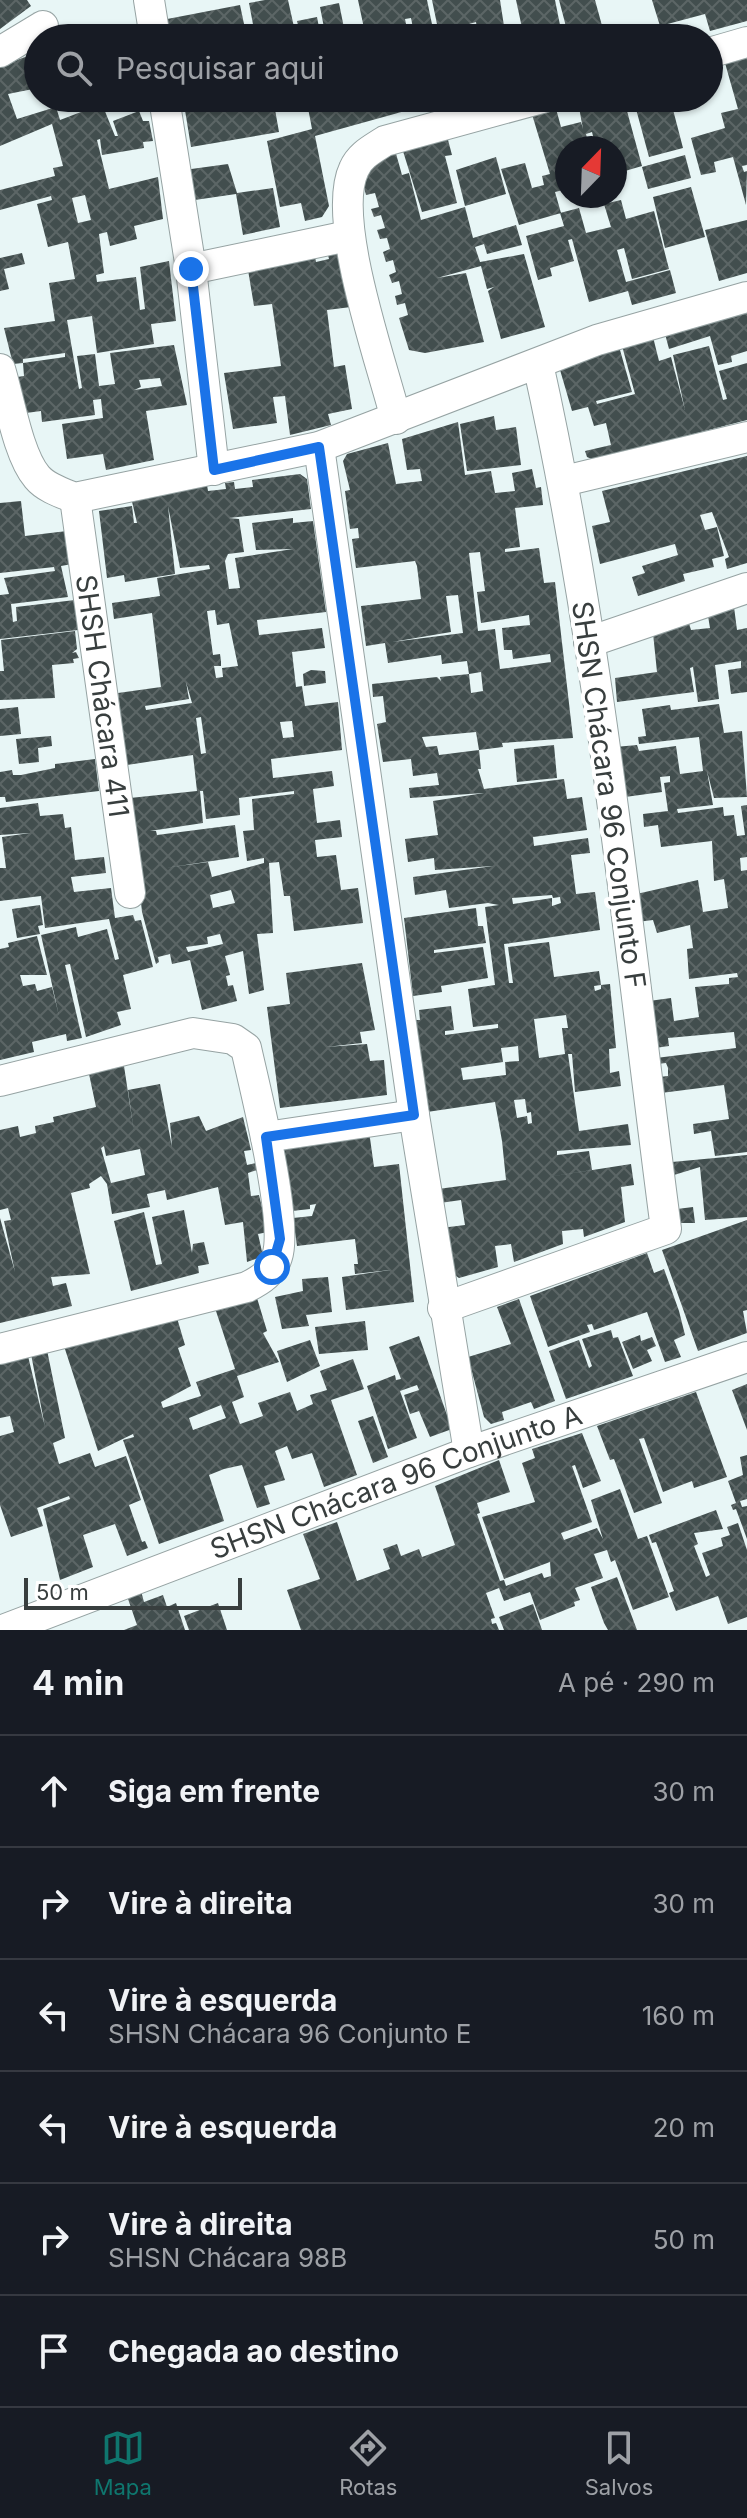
<!DOCTYPE html>
<html lang="pt">
<head>
<meta charset="utf-8">
<style>
  :root { --surface:#171b24; --page:#20242c; --text:#f1f3f6; --muted:#9ea1a6; --line:#363941; --accent:#0f766e }
  body { margin:0; font-family:Inter,sans-serif; background:var(--page); color:var(--text) }
  .compass { position:absolute; left:555px; top:136px; width:72px; height:72px; border-radius:50%; background:var(--surface); box-shadow:0 2px 6px #0004; rotate:23deg }
  .scale { position:absolute; left:24px; bottom:20px; width:218px; box-sizing:border-box; padding-left:8px; border:4px solid #383e3e; border-top:0; font-size:22px; line-height:28px; white-space:nowrap; color:#383e3e; -webkit-text-stroke:6px #fff; paint-order:stroke }
  .stop { position:absolute; width:24px; height:24px; margin:-18px; border:6px solid #1a73e8; border-radius:50%; background:#fff }
  .stop.end { background:#1a73e8; border-color:#fff; box-shadow:0 2px 8px #0008 }
  .list { margin:0; padding:0; list-style:none }
  h2 { display:flex; justify-content:space-between; align-items:center; height:104px; margin:0; padding:0 32px; font-size:34px }
  h2 small { font-size:26px; font-weight:400; color:var(--muted) }
  .list li { display:grid; grid-template-columns:52px 1fr auto; gap:24px; align-items:center; box-sizing:border-box; height:112px; padding:0 32px; border-top:2px solid var(--line) }
  .list b { display:block; font-size:30px; white-space:nowrap }
  .list p { margin:0; font-size:26px; white-space:nowrap; color:var(--muted) }
  .list em { font-size:26px; font-style:normal; color:var(--muted) }
  .icon { flex:none; width:44px; height:44px; fill:none; stroke:currentColor; stroke-width:2; stroke-linecap:round; stroke-linejoin:round }
  .map { position:relative; flex:none; width:747px; height:1630px; overflow:hidden }
  .search { position:absolute; background:var(--surface); box-shadow:0 2px 6px #0004; left:24px; right:24px; top:24px; height:88px; display:flex; align-items:center; gap:20px; box-sizing:border-box; padding:0 28px; border-radius:44px; color:var(--muted); font-size:30px }
  .sheet { height:776px; background:var(--surface) }
  nav { display:flex; justify-content:space-around; align-items:center; box-sizing:border-box; height:112px; border-top:2px solid var(--line); background:var(--surface); font-size:22px; color:var(--muted) }
  nav a { display:grid; justify-items:center; gap:4px }
  nav .on { color:var(--accent) }
  .map>svg:first-child { display:block }
</style>
</head>
<body>
<div class="map">
<svg width="747" height="1630" viewBox="0 0 747 1630">
  <defs>
    <pattern id="building-cross-hatch" width="8" height="8" patternUnits="userSpaceOnUse" patternTransform="scale(2)"><rect width="8" height="8" fill="#424e4e"/><path d="M0 0l8 8M0 8l8-8" fill="none" stroke="#5c6666"/></pattern>
  </defs>
  <rect width="100%" height="100%" fill="#e8f6f6"/>
  <path fill="url(#building-cross-hatch)" fill-rule="evenodd" d="M0,0H27L31,6L0,29Z
    M265,0H288L294,27L255,35L249,3Z
    M358,0H427L433,29H438L432,0H500L504,26L478,33L476,22L462,26L465,38H415L411,18L405,19L409,38H348L365,33Z
    M516,0H555L561,30L524,37Z
    M559,0H595L604,33L569,38Z
    M652,0H747V21L710,31L705,14L660,26Z
    M339,3L346,38H326L320,7Z
    M240,5L247,38H165L162,20Z
    M317,17L321,38H301L297,21Z
    M28,56L38,88L8,94L17,119L56,107L60,120L102,104L115,136H118L113,121L139,111L143,121H149L153,141L143,142L144,148L102,155L100,139L97,140L109,189L158,177L163,219L134,226L137,239L110,246L107,232L99,234L104,273L96,275L97,282L136,277L140,310L145,309L140,267L169,261L176,321L151,324L154,344L97,353L92,316L67,320L79,389L82,388L77,356L95,354L99,386L115,384L110,353L174,345L187,405L146,411L154,460L106,470L103,454L67,459L62,424L103,418L101,399L93,400L95,415L42,422L41,411L26,413L17,377L24,376L23,363L13,364L4,328L55,321L49,283L75,279L68,242L48,247L37,204L52,200L51,196L0,210V190L55,176L53,168L63,166L52,124L0,146V66ZM85,195L91,220L78,223L72,198ZM65,353V357L23,363V359ZM160,378L162,386L134,390L141,387L139,380Z
    M747,57V165L742,166L744,172L747,171L746,205L733,157L714,162L716,172L701,175L691,138L725,128L721,113L738,109L725,63Z
    M183,98H273L279,132L191,147Z
    M311,98H342L343,108L350,107L348,98H402L405,111L315,136L329,206L322,217L305,221L301,203L280,207L267,141L312,129L308,108L313,107Z
    M412,98H447L449,103L415,110Z
    M588,98H670L683,148L649,157L636,109L627,111L642,166L615,174V148H596L592,132L586,134L589,148H567V189L555,192L561,213L519,225L501,169L525,163L532,188L544,185L542,176L550,174L531,111L555,105L561,127L581,122L583,129L578,102Z
    M447,136L452,155L445,156L457,203L422,212L402,148Z
    M395,150L402,175L409,173L421,220L465,207L473,238L516,225L522,245L487,254L484,244L475,247L480,262L524,254L545,327L501,339L488,291L494,287L487,289L481,266L437,278L466,273L484,342L425,353L409,350L399,318L408,315L405,303L397,305L395,296L402,294L399,281L392,283L389,275L396,272L393,260L386,262L383,252L390,249L387,238L380,239L377,230L385,228L381,215L374,217L371,209L379,207L375,193L366,195L359,168Z
    M685,155L691,178L648,189L642,167Z
    M496,157L506,194L465,206L456,170Z
    M228,164L237,193L273,188L280,227L243,235L236,194L188,201L184,170Z
    M691,187L705,237L665,248L653,197Z
    M621,200L626,219L654,211L669,269L632,279L624,248L617,250L626,282L670,270L676,293L632,305L628,291L589,302L572,239L568,240L574,261L550,268L552,276L538,280L526,236L564,226L560,213L579,208L586,233L611,227L604,204Z
    M747,220V273L719,281L705,230Z
    M331,249L346,256L359,306L327,310L334,367L345,365L352,409L328,414L331,425L290,435L285,396L273,397L277,423L233,429L224,373L281,366L272,304L254,306L248,270L314,250L316,262L329,259L328,255L317,258L316,252Z
    M22,253L25,264L4,269L9,289L0,291V258Z
    M747,306V351L731,356L732,362L718,365L710,336L669,349L664,330Z
    M652,333L659,361L671,357L685,410L673,355L709,346L723,400L727,399L719,371L747,363V420L594,460L587,457L585,451L611,445L606,423L594,426L588,407L572,411L558,363L618,343L632,392L596,401L597,404L635,394L621,342Z
    M494,416L496,430L516,427L521,465L467,471L460,424Z
    M458,422L465,475L491,471L495,493L515,491L512,473L532,469L536,488L541,487L543,505L515,508L520,547L505,549V552L539,548L544,583L555,582L573,738L502,743L503,747L479,750L476,732L422,737L426,747L437,746L439,755L479,750L481,769H478L484,789L564,779L567,799L582,797L587,830L533,837L534,846L588,838L590,853L571,855L576,894L595,892L600,930L504,944L509,983H513L508,947L549,942L554,977L599,971L601,985L594,986L595,991L601,989V985L610,984L616,1048L609,1049L610,1073L619,1071L621,1086L575,1092L572,1054H568L579,1131L628,1124L631,1145L557,1151V1155L589,1151L592,1170L535,1179L631,1164L634,1185L621,1187L625,1222L584,1237L583,1229L562,1231L563,1244L514,1262L511,1244L495,1246L498,1267L459,1278L447,1270L441,1228L465,1225L461,1200L440,1203L438,1189L506,1180L502,1141L495,1102L427,1112L416,1020H420L419,1010L451,1006L454,1030L445,1031V1035L498,1028V1024L473,1027L468,989L495,985L485,907L499,905L488,903L449,908L446,890L415,895L413,877L493,866L435,870L434,858L408,862L405,839L438,835L433,801L484,793L410,798L409,788L439,785L437,773L413,776L411,759L383,762L377,724L386,722L383,696L373,697L372,684L437,677L441,681L440,677L469,674L467,661L442,664L441,655L388,663L385,643L366,646L361,606L421,599L417,566L415,561L356,568L352,539L359,538L358,528L350,529L345,491L350,490L343,461L347,454L388,443L396,484L422,481L420,469L407,470L402,439ZM480,552L485,591L477,592L481,623L529,615L530,625L502,628L504,650H512L513,659L550,654L551,662L500,669L495,629L478,631L469,553ZM458,595L463,633L392,642L451,632L446,596ZM481,672L483,691L471,693L469,674ZM552,895L553,898L560,897L561,903L552,906V898L513,904L512,898ZM566,1015L568,1028H562L565,1054L539,1058L534,1019ZM518,1046L519,1061L505,1062L506,1075L463,1080L461,1068L503,1062L501,1048ZM525,1099L527,1113L531,1112L532,1123L528,1124L527,1116L517,1118L514,1100Z
    M747,456V563L727,569L725,559L729,557L712,512L700,515L705,530L717,527L724,556L712,559L714,567L683,574L685,581L638,596L632,577L645,573L642,566L678,555L675,544L600,564L592,526L610,522L602,491Z
    M300,474L307,479L311,509L229,518L239,519L244,552L228,554L225,561L229,589L240,588L235,558L293,549L256,550L252,523L293,518V523L313,521L326,612L257,620L259,635L322,628L325,648L292,652L296,687L302,686L305,706L338,702L342,750L271,759L273,778L332,771L334,786L313,789L317,823L340,820L342,837L315,840L317,857L336,855L341,890L358,888L363,923L294,931L290,896H284L279,862L269,863L273,933L257,934L264,990L249,994L243,951L225,956L230,975L226,976L228,986L233,985L237,1001L202,1010L190,960L172,964L170,954L158,957L159,962L156,964L142,912L130,798L197,791L193,755L127,765L118,693L161,687L152,613L114,619L112,603L160,596L157,578L210,569L209,565L180,568L168,506L175,574L125,582L124,575L107,578L99,511L132,506L134,523H137L130,493L145,491L146,498L166,495L165,489L207,485L208,491L226,489L225,483L234,482L235,489L253,487L252,480ZM215,610L217,625L229,623L238,666L222,668L223,677L216,678L214,666H221V661L220,654L213,655L207,611ZM186,682L192,703L146,710L145,706L189,699ZM201,717L206,753L201,754L196,718ZM292,721L294,737L283,738L280,722ZM200,791H203L206,819L240,815L239,798L294,791V794L252,799L254,830L243,831L247,861L264,858V863L212,877L208,862L165,868L239,857L235,825L157,835L156,831H150L203,823ZM231,890L235,903L213,908L210,895ZM220,934L223,944L188,952L186,947L208,944L207,937Z
    M21,501L25,536L67,531L72,564L61,566L68,597L11,604L13,622L17,621L16,607L75,600L78,630L0,639V595L9,594L4,578L55,571L54,567L0,573V503Z
    M734,607L737,630L747,628V692L731,694L728,670L741,668V661L715,665L719,699L698,702L693,667L690,668L694,692L617,702L615,678L657,672L653,633L689,623L691,630L710,628L708,616Z
    M75,631L77,649L72,653L76,652L79,658L73,659L74,663L52,665L55,698L0,700V671H4L1,640Z
    M311,670L325,671L326,683L304,686L303,674Z
    M719,704L724,733L742,731L747,797L714,798L707,771L713,805L677,809L678,813L723,807L724,816L734,815L737,836L745,835L741,806L747,805V857L740,858L741,871L747,870V1152L715,1156L711,1131L694,1134L693,1124L729,1119L724,1085L661,1093L659,1077L668,1076V1068L666,1063L657,1064L656,1058L736,1048L734,1032L668,1038L669,1046L655,1048L649,1001L671,998L674,1021L699,1017L695,987L729,984V978L738,977L737,973L689,979L687,949L693,948L690,925L657,933L653,920L637,922L632,895L698,880L703,912L728,908L724,879L714,881L712,841L661,847L658,825L644,827L643,814L668,811L664,783L670,782V776L660,777L662,792L625,797L615,747L637,745L639,751L676,746L680,774L703,771L699,737L639,744L638,737L646,736L642,709L670,705L671,710Z
    M18,707L21,734L0,736V709Z
    M51,736L52,746L38,748L39,762L19,764L16,739Z
    M554,745L557,778L517,782L514,749Z
    M95,759L99,791L6,802L5,797H0V772L12,770L13,775H21L55,768V764Z
    M38,803L40,816L63,814L65,828L71,827L75,860L104,857L106,873L71,877L74,892L111,888L115,918L133,915L135,921L141,920L153,967L123,975L131,1009L117,1012L121,1025L86,1037L70,964L65,965L82,1038L67,1041L66,1034L32,1042L34,1052L0,1060V949L9,947L8,943L37,936L47,975H20L23,986L35,984L37,991L52,987L59,1016L41,935L76,927L78,937L107,929L115,960L119,959L109,919L45,928L41,896L0,901V868H6L2,837L30,833L0,835V808Z
    M40,905L43,925L38,926L40,934L17,938L12,909Z
    M476,908L478,926H483L486,943L434,950V953L483,947L488,978L441,986L442,992L413,996L404,918Z
    M362,963L375,1030L360,1032L362,1043L326,1047L367,1044L370,1061L384,1060L387,1095L280,1108L267,1007L290,1004L286,973Z
    M124,1066L134,1132L128,1090L160,1084L172,1147L170,1123L199,1116L206,1131L243,1117L251,1150L244,1151L247,1165L256,1163L257,1170L248,1173L251,1196L259,1195L268,1232L258,1234L263,1256L247,1262L243,1222L225,1225L218,1187L167,1200L165,1190L147,1194L150,1207L112,1214L107,1184L101,1176L89,1184L90,1188L71,1193L66,1190L71,1193L90,1274L51,1277L53,1286L66,1283L72,1306L0,1323V1218L15,1272L4,1221L11,1220L8,1208L0,1210V1130L18,1126L20,1137L36,1133L35,1126L54,1122L53,1117L96,1107L89,1074ZM104,1146L106,1156L140,1149L145,1175L111,1183L101,1148Z
    M369,1131L374,1167L399,1164L414,1302L346,1310L342,1277L390,1270L355,1274L354,1264H358L355,1239L297,1246L293,1218L312,1216L316,1204L310,1205V1209L292,1211L280,1140Z
    M747,1155V1217L705,1220L700,1167L674,1175L672,1162Z
    M693,1207L695,1223H679L677,1209Z
    M184,1210L192,1253L193,1244L204,1242L209,1264L198,1266L199,1273L131,1291L114,1221L144,1212L156,1265L162,1264L152,1217Z
    M747,1220V1310L743,1311L747,1333L698,1351L662,1250Z
    M647,1253L654,1273L664,1269L679,1311L685,1335L674,1340L681,1357L665,1362L647,1312L594,1330L592,1324L587,1325L590,1332L548,1347L530,1296Z
    M328,1277L332,1312L306,1315L309,1326L282,1329L275,1297L303,1291L302,1279Z
    M257,1298L267,1331L263,1333L279,1362L237,1376L244,1397L232,1402L240,1424L263,1416L258,1403L290,1392L297,1411L313,1404L310,1395L327,1390L320,1371L353,1359L364,1389L331,1400L357,1475L324,1487L312,1453L292,1459L287,1446L275,1451L285,1480L264,1486L270,1504L257,1508L242,1465L224,1469L209,1475L224,1521L159,1544L123,1440L134,1437L133,1434L98,1451L64,1346L177,1318L185,1345L178,1348L191,1386L161,1402L163,1408L201,1396L196,1382L235,1369L215,1308ZM221,1405L226,1418L193,1430L189,1418Z
    M519,1299L555,1401L534,1409L531,1402L502,1412L504,1420L491,1424L484,1417L468,1357L511,1344L497,1307Z
    M365,1321L368,1350L319,1354L315,1327Z
    M611,1330L613,1338L618,1337L633,1376L566,1399L549,1351L579,1340L589,1368L592,1366L582,1339Z
    M640,1335L641,1341L652,1337L656,1346L647,1350L652,1361L633,1369L622,1342Z
    M419,1336L452,1429L430,1437L419,1411L410,1414L404,1395L419,1390L417,1385L400,1391L417,1438L388,1449L367,1386L395,1375L396,1380L401,1379L389,1347Z
    M310,1340L320,1366L287,1382L277,1351Z
    M47,1350L65,1438L53,1443L59,1464L90,1453L95,1467L126,1456L141,1500L129,1505L142,1542L145,1541L148,1548L127,1556L115,1524L83,1535L93,1567L60,1580L43,1509L70,1499L69,1496L37,1508L43,1526L11,1537L0,1505V1436L14,1432L10,1416L0,1418V1363L28,1356L45,1427L31,1354Z
    M747,1384V1430L732,1390Z
    M696,1392L727,1477L694,1488L692,1481L663,1492L644,1438L639,1439L662,1503L634,1513L614,1459L610,1460L597,1426Z
    M373,1416L388,1457L373,1463L358,1421Z
    M582,1433L601,1481L583,1488L575,1465L572,1466L592,1522L561,1533L564,1540L597,1528L603,1539L591,1500L620,1489L638,1539L647,1536L669,1597L633,1610L615,1560L611,1562L607,1550L594,1554L603,1578L575,1588L580,1600L574,1602L575,1606L540,1620L530,1592L504,1601L499,1588L486,1593L495,1618L491,1619L492,1624L496,1623L499,1630H301L287,1590L320,1579L303,1534L337,1522L357,1581L390,1569L383,1549L397,1544L401,1556L419,1549L422,1557L455,1545L435,1486L499,1460L510,1492L477,1503L480,1513L477,1514L500,1581L504,1580L506,1586L542,1573L544,1578L551,1576L550,1562L504,1579L482,1517L535,1502L522,1463L535,1458L532,1449Z
    M747,1455V1499L740,1501L742,1507L747,1506V1539L736,1509L733,1510L731,1505L736,1503L728,1481L743,1475L740,1457Z
    M716,1510L723,1529L694,1533L698,1544L694,1546L706,1577L710,1575L702,1553L723,1546L721,1538L730,1535L727,1527L738,1523L747,1550V1617L728,1624L718,1596L676,1611L669,1593L674,1591L656,1542L652,1543L649,1535Z
    M617,1577L637,1630H608L604,1623L591,1587Z
    M141,1591L144,1602L163,1595L167,1607L176,1603L185,1630H124L137,1625L127,1596Z
    M218,1603L227,1630H189L184,1616Z
    M533,1604L542,1630H504L499,1617Z"/>
  <g fill="none" stroke-linecap="round" stroke-linejoin="round">
    <defs>
      <g id="minor">
        <path d="M149,0L155,38"/>
        <path d="M0,52L43,26"/>
        <path d="M709,53L747,42"/>
        <path d="M164,98L191,269L214,470"/>
        <path d="M191,269L348,236"/>
        <path d="M0,369C9,398 18,455 37,477C46,488 62,493 75,498L319,447L597,340L747,297"/>
        <path d="M396,419C382,363 330,219 354,169C360,155 373,149 385,141L542,98"/>
        <path d="M319,447L414,1115L469,1452"/>
        <path d="M564,481L747,437"/>
        <path id="s1" d="M75,498L130,893"/>
        <path d="M589,642L747,588"/>
        <path d="M0,1081L193,1033L233,1039L246,1048C255,1089 289,1222 277,1257C272,1273 261,1280 247,1287L0,1349"/>
        <path d="M266,1137L414,1115"/>
        <path d="M443,1308L666,1229C628,940 601,648 538,364"/>
        <path id="s2" d="M3,1630L469,1452L747,1357"/>
      </g>
    </defs>
    <use href="#minor" stroke="#96a3a3" stroke-width="32"/>
    <use href="#minor" stroke="#fff" stroke-width="30"/>
  </g>
  <g fill="none" stroke-linecap="round" stroke-linejoin="round">
    <path stroke="#1a73e8" stroke-width="10" d="M191,269L214,470L319,447L414,1115L266,1137L280,1239L272,1267"/>
  </g>
  <g text-anchor="middle" dominant-baseline="central" stroke-width="8" stroke-linejoin="round" paint-order="stroke">
    <g font-size="28" fill="#383e3e" stroke="#fff">
      <text stroke="none"><textPath href="#s1" startOffset="200">SHSH Chácara 411</textPath></text>
      <text transform="translate(609 795) rotate(82)">SHSN Chácara 96 Conjunto F</text>
      <text stroke="none"><textPath href="#s2" startOffset="420">SHSN Chácara 96 Conjunto A</textPath></text>
    </g>
  </g>
</svg>
<svg class="compass" viewBox="-18 -18 36 36"><path d="M0-13l5 13h-10z" fill="#e53935"/><path d="M0 13l5-13h-10z" fill="#9ea1a6"/></svg>
<div class="scale">50 m</div>
<div class="stop" style="left:272px;top:1267px"></div>
<div class="stop end" style="left:191px;top:269px"></div>
<div class="search"><svg class="icon" aria-label="search" viewBox="0 0 24 24"><circle cx="10" cy="10" r="6"/><path d="M15 15l6 6"/></svg>Pesquisar aqui</div>
</div>
<section class="sheet">
<h2>4 min<small>A pé · 290 m</small></h2>
<ul class="list">
<li><svg class="icon" aria-label="ahead" viewBox="0 0 24 24"><path d="M12 20V5M6 11l6-6 6 6"/></svg><div><b>Siga em frente</b></div><em>30 m</em></li>
<li><svg class="icon" aria-label="right" viewBox="0 0 24 24"><path d="M7 20v-9h11M14 6l5 5-5 5"/></svg><div><b>Vire à direita</b></div><em>30 m</em></li>
<li><svg class="icon" aria-label="left" viewBox="0 0 24 24"><path d="M17 20v-9H6M10 6l-5 5 5 5"/></svg><div><b>Vire à esquerda</b><p>SHSN Chácara 96 Conjunto E</p></div><em>160 m</em></li>
<li><svg class="icon" aria-label="left" viewBox="0 0 24 24"><path d="M17 20v-9H6M10 6l-5 5 5 5"/></svg><div><b>Vire à esquerda</b></div><em>20 m</em></li>
<li><svg class="icon" aria-label="right" viewBox="0 0 24 24"><path d="M7 20v-9h11M14 6l5 5-5 5"/></svg><div><b>Vire à direita</b><p>SHSN Chácara 98B</p></div><em>50 m</em></li>
<li><svg class="icon" aria-label="arrive" viewBox="0 0 24 24"><path d="M6 21V4h12l-3 4 3 4H6"/></svg><div><b>Chegada ao destino</b></div></li>
</ul>
</section>
<nav>
<a class="on"><svg class="icon" aria-label="map" viewBox="0 0 24 24"><path d="M3 6l6-2 6 2 6-2v14l-6 2-6-2-6 2zM9 4v14M15 6v14"/></svg>Mapa</a>
<a><svg class="icon" aria-label="directions" viewBox="0 0 24 24"><path d="M12 3l9 9-9 9-9-9zM9 14v-3h6M13 9l2 2-2 2"/></svg>Rotas</a>
<a><svg class="icon" aria-label="saved" viewBox="0 0 24 24"><path d="M7 4h10v16l-5-4-5 4z"/></svg>Salvos</a>
</nav>
</body>
</html>
